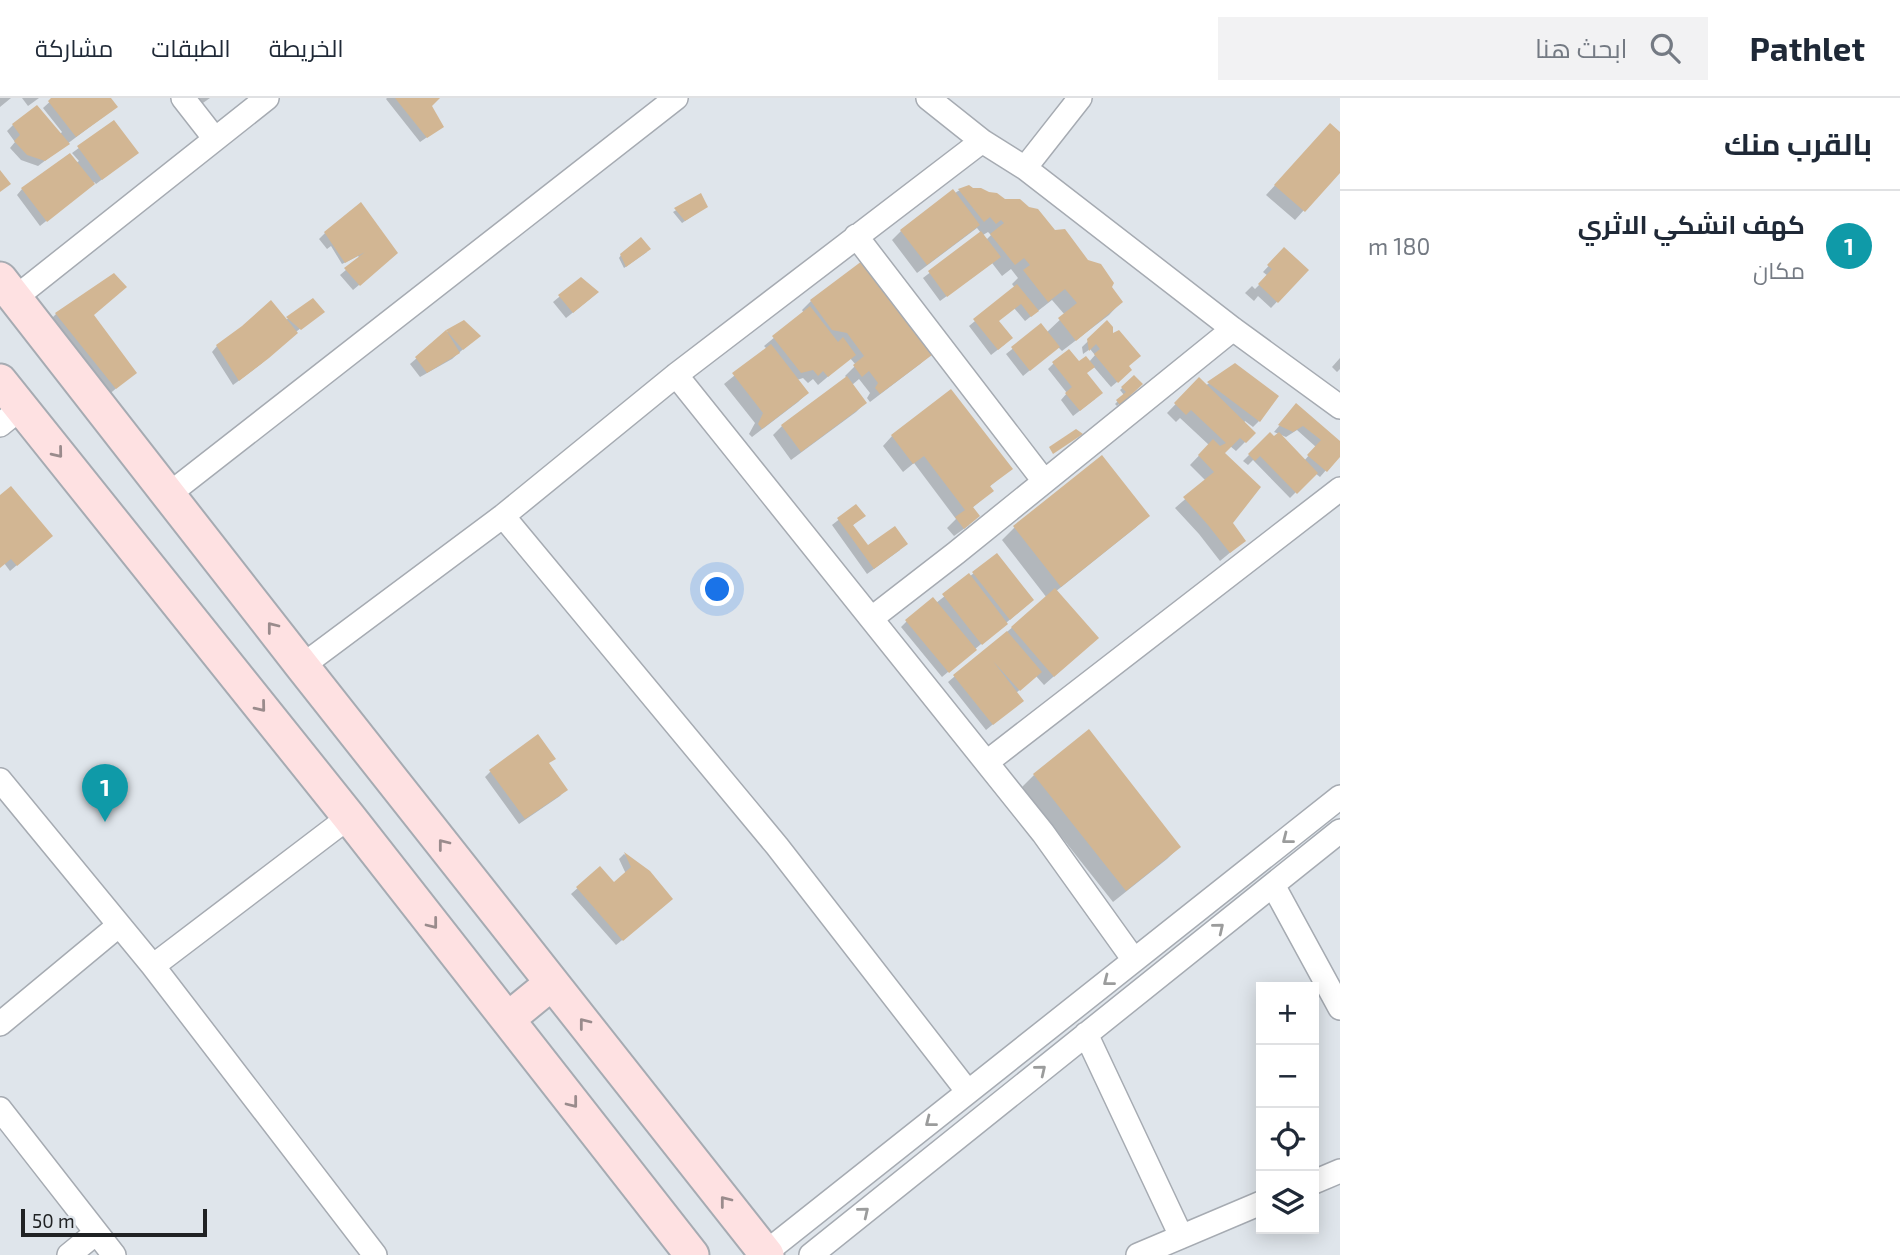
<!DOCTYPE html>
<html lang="ar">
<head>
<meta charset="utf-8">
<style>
  :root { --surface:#fff; --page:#f2f2f3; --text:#1f2937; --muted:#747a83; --line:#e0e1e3; --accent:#0f766e }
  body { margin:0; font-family:"Exo 2",Cairo,sans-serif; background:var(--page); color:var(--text); direction:rtl }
  .controls { position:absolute; right:21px; bottom:21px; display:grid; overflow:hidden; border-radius:0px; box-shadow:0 4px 18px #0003 }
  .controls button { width:63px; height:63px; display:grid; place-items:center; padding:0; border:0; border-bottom:2px solid var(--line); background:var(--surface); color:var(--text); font:35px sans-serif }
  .scale { position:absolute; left:21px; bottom:18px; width:186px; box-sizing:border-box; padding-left:7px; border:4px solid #202224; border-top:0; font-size:19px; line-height:24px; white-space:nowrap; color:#202224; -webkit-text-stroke:5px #dfe5eb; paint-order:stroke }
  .you { position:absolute; left:718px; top:492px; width:24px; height:24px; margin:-18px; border:5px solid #fff; border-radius:50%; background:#1a73e8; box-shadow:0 0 0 10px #1a73e833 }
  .badge { display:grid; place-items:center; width:46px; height:46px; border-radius:50%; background:var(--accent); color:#fff; font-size:23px; font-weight:700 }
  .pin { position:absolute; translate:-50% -58px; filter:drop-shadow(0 2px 4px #0008) }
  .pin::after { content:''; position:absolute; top:37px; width:24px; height:21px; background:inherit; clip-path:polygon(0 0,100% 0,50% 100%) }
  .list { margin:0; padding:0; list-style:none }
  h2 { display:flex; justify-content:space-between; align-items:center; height:91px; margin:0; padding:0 28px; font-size:30px }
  h2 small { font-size:23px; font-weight:400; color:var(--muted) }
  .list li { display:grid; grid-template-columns:46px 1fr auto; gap:21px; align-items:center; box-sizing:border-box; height:112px; padding:0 28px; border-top:2px solid var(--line) }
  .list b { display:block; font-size:26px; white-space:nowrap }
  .list p { margin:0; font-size:23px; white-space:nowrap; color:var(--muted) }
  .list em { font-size:23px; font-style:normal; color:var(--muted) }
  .icon { flex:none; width:38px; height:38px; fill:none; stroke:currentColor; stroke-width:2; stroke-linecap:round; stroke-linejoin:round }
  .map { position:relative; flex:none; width:1340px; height:1157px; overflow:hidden; direction:ltr }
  header { display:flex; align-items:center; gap:42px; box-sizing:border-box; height:98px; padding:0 35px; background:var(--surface); border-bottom:2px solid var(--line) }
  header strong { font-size:33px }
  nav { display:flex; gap:38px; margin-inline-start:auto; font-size:24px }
  .search { width:490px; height:63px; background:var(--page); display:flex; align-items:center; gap:18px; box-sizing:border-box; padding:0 24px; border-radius:0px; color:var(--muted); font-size:26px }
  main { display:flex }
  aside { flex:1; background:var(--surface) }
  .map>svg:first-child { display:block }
</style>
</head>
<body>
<header>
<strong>Pathlet</strong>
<div class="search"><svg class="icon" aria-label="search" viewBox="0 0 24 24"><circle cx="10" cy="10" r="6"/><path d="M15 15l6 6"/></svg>ابحث هنا</div>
<nav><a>الخريطة</a><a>الطبقات</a><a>مشاركة</a></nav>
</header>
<main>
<aside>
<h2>بالقرب منك<small></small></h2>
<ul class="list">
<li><span class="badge" style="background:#0f9aa8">1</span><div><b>كهف انشكي الاثري</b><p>مكان</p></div><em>180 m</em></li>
</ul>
</aside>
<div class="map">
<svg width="1340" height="1157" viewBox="0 0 1340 1157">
  <rect width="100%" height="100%" fill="#dfe5eb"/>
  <path fill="#0003" fill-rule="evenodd" d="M0,0H11L0,9Z
    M22,0H39L28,8Z
    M54,0H109L116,9L38,68L21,62L10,50L15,44L7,33L13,27L60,36L62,34L43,10Z
    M195,0H210L200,7Z
    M387,0H436L430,8L442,29L420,44L386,1Z
    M114,24L137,55L96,86L94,84L40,128L17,97L22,91L76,65L79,63L72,55Z
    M1330,27L1340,36V72L1295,122L1266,97Z
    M969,89L1054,133L1109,189L1121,204L1109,217L1062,253L1058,249L1023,278L1006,256L1041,228L1046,235L1065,217L1052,202L1025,223L1014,210L997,223L1005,246L991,257L969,228L1015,190L1012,186L1018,180L1011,171L1002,178L992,165L940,203L923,180L981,135L977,130L917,175L892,142L901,133L958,93ZM988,134L991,137L986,142L983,137Z
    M700,98L703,111L682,125L673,114Z
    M325,135L390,161L353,192L340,177L360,160L358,158L342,166L331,148L327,151L319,141Z
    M1284,151L1307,172L1271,210L1258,198L1254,203L1245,195L1252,188L1255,191L1268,178L1263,174Z
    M647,154L624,170L619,160L621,157Z
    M114,177L92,218L134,275L106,299L47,225L56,216Z
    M581,181L591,200L566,220L553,204Z
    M312,202L320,216L297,233L261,266L233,287L212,254L217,248L286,222Z
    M811,203L930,257L920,266L870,304L867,300L870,295L859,281L852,287L865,305L856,314L791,362L773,337L782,328L847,280L845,278L856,267L850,260L818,287L813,281L808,285L803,280L797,282L807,295L798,304L752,339L749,336L755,325L724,286L767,251L764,248L804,215L802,212Z
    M464,224L478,238L452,261L420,279L410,266L447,234Z
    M1107,225L1127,269L1124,278L1111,289L1093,268L1085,276L1095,301L1073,318L1061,302L1067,295L1048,271L1054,265L1079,266L1089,264L1095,257L1090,251L1083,256L1082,249Z
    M1340,260V271L1337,274L1332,269Z
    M1235,267L1259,323L1253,329L1245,323L1244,325L1254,335L1236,353L1230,348L1223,355L1231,425L1244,443L1220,463L1199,436L1175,410L1206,383L1190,367L1209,347L1180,320L1176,324L1167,315L1199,282L1205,288Z
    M1134,279L1141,286L1117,308L1115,306L1124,297L1120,292Z
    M951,293L1010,371L989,389L992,393L972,410L969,427L954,438L947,430L956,421L914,365L903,374L883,348L892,338Z
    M1296,308L1340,345V356L1320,379L1315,375L1290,400L1253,362L1248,367L1243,363L1270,336L1274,341L1279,336L1274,334ZM1297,332L1316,349L1304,363L1279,336L1286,339Z
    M1102,360L1148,418L1135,430L1055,494L1087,549L1044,587L1036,578L1016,595L1015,608L986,632L948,584L1047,500L1002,442L1014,430Z
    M0,400L45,443L10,473L4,465L0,469Z
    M856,408L863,418L852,428L868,449L900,452L867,476L832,427Z
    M974,475L1026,508L942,579L901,529L907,523L936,505Z
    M548,666L565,692L560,698L519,726L485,679L490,674Z
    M1034,677L1179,749L1167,761L1113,804L1022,689Z
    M624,756L649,774L665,807L616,847L571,796L599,771L613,787L626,776L619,761Z"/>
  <path fill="#d2b693" d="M51,0H111L118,9L76,39L48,3Z
    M395,0H440L432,8L444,29L427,40Z
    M37,7L70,46L45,63L27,57L14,43L20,37L12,26Z
    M114,22L139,55L102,82L77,48Z
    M1330,25L1340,34V75L1305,114L1274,87Z
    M70,55L95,86L47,124L21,90Z
    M0,72L11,86L0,94Z
    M969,87L973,90H981L989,94L997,95L1005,101H1020L1029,109L1038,111L1055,132L1065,131L1088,162L1101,166L1114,185L1112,189L1123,204L1076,243L1058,220L1077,205L1065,191L1048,204L1023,172L1030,167L1024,160L1015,167L990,136L1004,125L1001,122L996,126L990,119L984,124L958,91Z
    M953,91L980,127L927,167L900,132Z
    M701,95L708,109L685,123L674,110Z
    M361,104L398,155L360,188L344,170L365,154L345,165L324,134Z
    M981,133L1001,159L947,199L928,173Z
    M641,139L651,151L626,169L620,156Z
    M1284,149L1309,172L1278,205L1258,186L1272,171L1267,167Z
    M862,163L932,257L880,296L875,290L878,285L869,273L862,279L853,267L864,258L847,235L832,232L810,202Z
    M114,175L127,189L94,217L137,275L116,291L55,215Z
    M581,179L599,194L573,215L558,197Z
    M1017,186L1039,213L1031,219L1021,206L999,223L1013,240L998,252L973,221Z
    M313,200L325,214L301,232L286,219Z
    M271,202L298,235L269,260L239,283L216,247L242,228Z
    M810,208L838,244L843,239L856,257L828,279L823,273L818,278L813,272L801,275L772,238Z
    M464,222L481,238L463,252L446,232Z
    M1107,222L1113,229V235L1119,232L1141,258L1129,268L1132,272L1118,285L1094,256L1100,251L1096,246L1089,253L1087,241Z
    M1041,225L1060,249L1030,273L1011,249Z
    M446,232L460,255L427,275L415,259Z
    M771,246L809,295L762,331L758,326L763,315L732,275Z
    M1069,251L1079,263L1086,258L1095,269L1087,275L1103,295L1080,313L1065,295L1072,289L1052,264Z
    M1235,265L1279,298L1260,324L1207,284Z
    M1134,277L1143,286L1120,307L1116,302L1126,294L1121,289Z
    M847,278L867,305L801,354L781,327Z
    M1199,279L1256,335L1246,345L1240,340L1225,355L1261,389L1233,425L1246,443L1230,455L1208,427L1183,399L1214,374L1198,357L1213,341L1220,348L1226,345L1191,312L1186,317L1174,305Z
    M951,291L1013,371L990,388L994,393L973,409L980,418L964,431L955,419L965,412L924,358L913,366L891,337Z
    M1296,305L1340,343V359L1327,374L1307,357L1321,342L1303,328L1293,334L1278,327Z
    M1076,331L1083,336L1053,356L1049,349Z
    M1270,334L1274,338L1279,334L1318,375L1297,396L1260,358L1255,363L1248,356Z
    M1102,357L1150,418L1061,489L1013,428Z
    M11,388L53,438L17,468L11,461L0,470V397Z
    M856,406L866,418L853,427L868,447L895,428L908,446L874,471L837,420Z
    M997,455L1034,502L1010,522L972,474Z
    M969,475L1008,526L982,547L942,496Z
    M1055,490L1099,540L1054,579L1011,529Z
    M933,499L977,552L949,575L905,522Z
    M1007,533L1042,574L1020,593L993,563L1024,603L993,627L953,577Z
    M1089,631L1181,749L1126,793L1033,676Z
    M538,636L556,661L549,665L568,692L525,721L489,672Z
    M624,754L650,773L673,801L623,843L576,789L600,768L614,784L631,769Z"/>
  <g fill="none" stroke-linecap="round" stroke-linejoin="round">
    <defs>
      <path id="minor" d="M183,0L215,41
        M928,0L982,43L1025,70L1233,231L1340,309
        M1025,70L1080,0
        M856,138L1044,383
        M15,200L267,0
        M676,277L1043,735L1134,862
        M0,327L21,310
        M168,397L676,0
        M503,418L777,748L968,994
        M872,520L956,455L1233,231
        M302,568L503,418L676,277L982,43
        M987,664L1340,391
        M0,682L153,868L375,1157
        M1273,787L1340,910
        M153,868L349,719
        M0,926L118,828
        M1086,936L1181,1138
        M0,1011L114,1157
        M1314,1084L1340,1073
        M765,1155L1340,699
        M69,1157L96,1135
        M811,1157L1340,733
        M1138,1157L1261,1105"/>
      <path id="secondary" d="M0,181L302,568L767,1157
        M0,283L349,719L692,1157
        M508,921L552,885"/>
    </defs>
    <use href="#minor" stroke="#a6abb2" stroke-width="26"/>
    <use href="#secondary" stroke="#a6abb2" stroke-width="37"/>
    <use href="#minor" stroke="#fff" stroke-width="23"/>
    <use href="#secondary" stroke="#fee1e2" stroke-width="33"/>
  </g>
  <defs><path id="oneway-chevron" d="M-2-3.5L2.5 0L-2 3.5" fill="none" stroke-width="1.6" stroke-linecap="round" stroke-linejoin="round" transform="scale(1.75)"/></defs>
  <g stroke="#9a8b8c">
    <use href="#oneway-chevron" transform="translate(58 355) rotate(51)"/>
    <use href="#oneway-chevron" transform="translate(272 529) rotate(-128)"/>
    <use href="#oneway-chevron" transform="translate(261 609) rotate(51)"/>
    <use href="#oneway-chevron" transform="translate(443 746) rotate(-128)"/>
    <use href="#oneway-chevron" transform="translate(433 826) rotate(52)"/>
    <use href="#oneway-chevron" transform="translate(584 925) rotate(-128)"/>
    <use href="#oneway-chevron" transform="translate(573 1005) rotate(52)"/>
    <use href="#oneway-chevron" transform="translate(725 1103) rotate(-128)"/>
  </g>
  <g stroke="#9b9c9c">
    <use href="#oneway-chevron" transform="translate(1287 741) rotate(142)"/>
    <use href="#oneway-chevron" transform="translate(1219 830) rotate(-39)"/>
    <use href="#oneway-chevron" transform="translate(1108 883) rotate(142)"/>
    <use href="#oneway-chevron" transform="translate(1041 972) rotate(-39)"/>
    <use href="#oneway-chevron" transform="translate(930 1024) rotate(142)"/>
    <use href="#oneway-chevron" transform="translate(864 1114) rotate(-39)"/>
  </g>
</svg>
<div class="controls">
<button>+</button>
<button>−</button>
<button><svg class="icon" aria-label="locate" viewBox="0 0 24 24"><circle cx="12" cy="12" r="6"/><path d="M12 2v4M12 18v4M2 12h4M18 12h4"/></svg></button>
<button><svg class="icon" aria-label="layers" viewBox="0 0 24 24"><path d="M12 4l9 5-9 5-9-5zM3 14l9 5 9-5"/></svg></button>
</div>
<div class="scale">50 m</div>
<div class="you"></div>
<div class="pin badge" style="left:105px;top:724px;background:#0f9aa8">1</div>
</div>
</main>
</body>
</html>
